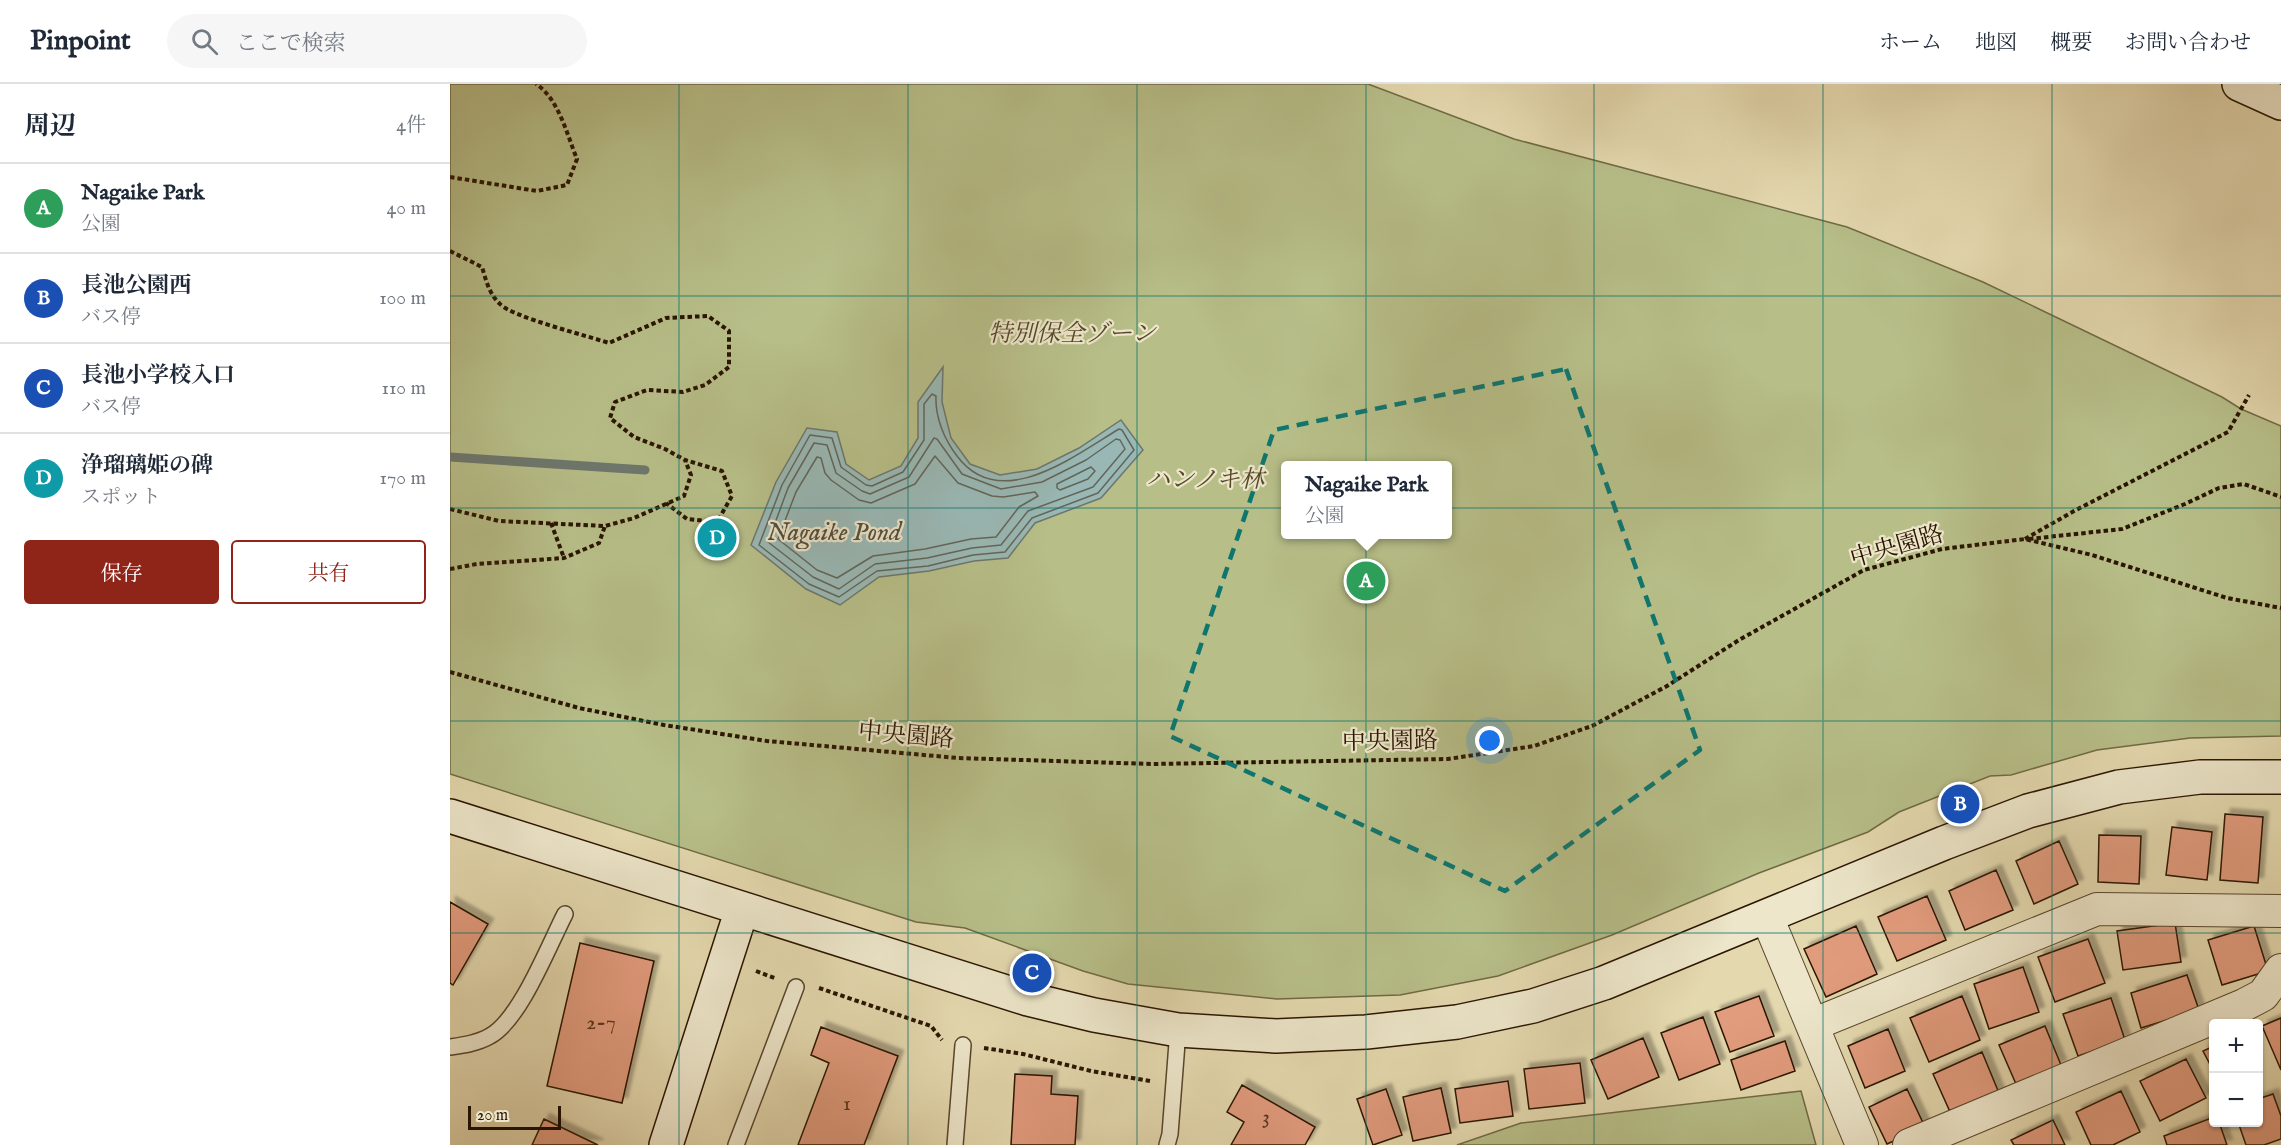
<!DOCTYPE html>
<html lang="ja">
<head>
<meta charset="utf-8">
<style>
  :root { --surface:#fff; --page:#f6f6f7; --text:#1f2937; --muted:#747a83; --line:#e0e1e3; --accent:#8f2418 }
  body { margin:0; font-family:"IM FELL English","Noto Serif JP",serif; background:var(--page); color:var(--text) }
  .controls { position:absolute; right:18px; bottom:18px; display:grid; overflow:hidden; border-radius:6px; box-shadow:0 2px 4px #0004 }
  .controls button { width:54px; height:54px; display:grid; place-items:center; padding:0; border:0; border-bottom:2px solid var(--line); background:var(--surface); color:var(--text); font:30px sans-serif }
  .scale { position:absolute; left:18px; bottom:15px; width:93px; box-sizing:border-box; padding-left:6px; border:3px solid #2a1500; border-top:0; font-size:16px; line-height:21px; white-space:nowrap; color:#2a1500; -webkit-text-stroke:4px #ede6ca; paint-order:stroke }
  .you { position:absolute; left:1040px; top:657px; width:21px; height:21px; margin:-15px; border:4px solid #fff; border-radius:50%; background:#1a73e8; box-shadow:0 0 0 9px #1a73e833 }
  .badge { display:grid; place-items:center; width:39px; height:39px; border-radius:50%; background:var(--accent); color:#fff; font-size:20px; font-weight:700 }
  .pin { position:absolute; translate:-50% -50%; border:3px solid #fff; box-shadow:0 2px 6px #0006 }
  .popup { position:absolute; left:831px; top:377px; width:171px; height:78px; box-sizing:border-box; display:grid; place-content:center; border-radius:6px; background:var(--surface); filter:drop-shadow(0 2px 4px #0005); font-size:20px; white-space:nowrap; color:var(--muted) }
  .popup b { font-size:22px; color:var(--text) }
  .popup::after { content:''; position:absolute; left:50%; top:100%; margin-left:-12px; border:12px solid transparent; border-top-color:var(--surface) }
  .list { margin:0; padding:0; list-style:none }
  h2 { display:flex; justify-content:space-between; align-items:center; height:78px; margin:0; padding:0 24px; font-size:26px }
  h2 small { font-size:20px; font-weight:400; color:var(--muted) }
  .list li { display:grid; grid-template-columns:39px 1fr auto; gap:18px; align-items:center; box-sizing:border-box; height:90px; padding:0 24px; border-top:2px solid var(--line) }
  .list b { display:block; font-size:22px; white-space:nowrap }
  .list p { margin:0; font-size:20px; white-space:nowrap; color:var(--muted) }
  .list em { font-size:20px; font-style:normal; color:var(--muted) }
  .actions { display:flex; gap:12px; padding:18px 24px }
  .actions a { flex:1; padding:14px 0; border:2px solid var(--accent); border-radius:6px; text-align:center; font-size:21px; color:var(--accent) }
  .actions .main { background:var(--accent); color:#fff }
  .icon { flex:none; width:33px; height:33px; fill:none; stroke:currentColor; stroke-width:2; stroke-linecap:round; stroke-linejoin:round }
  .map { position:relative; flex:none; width:1831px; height:1061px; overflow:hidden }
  header { display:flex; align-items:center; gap:36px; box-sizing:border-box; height:84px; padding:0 30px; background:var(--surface); border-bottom:2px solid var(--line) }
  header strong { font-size:28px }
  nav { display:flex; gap:33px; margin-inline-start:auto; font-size:21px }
  .search { width:420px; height:54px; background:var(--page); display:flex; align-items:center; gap:15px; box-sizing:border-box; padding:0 21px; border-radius:33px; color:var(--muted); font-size:22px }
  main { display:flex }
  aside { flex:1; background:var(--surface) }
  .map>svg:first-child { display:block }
</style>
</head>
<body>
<header>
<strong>Pinpoint</strong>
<div class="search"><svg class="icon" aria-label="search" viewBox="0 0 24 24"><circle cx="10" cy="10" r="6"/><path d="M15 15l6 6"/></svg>ここで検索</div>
<nav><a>ホーム</a><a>地図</a><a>概要</a><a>お問い合わせ</a></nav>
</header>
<main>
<aside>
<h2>周辺<small>4件</small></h2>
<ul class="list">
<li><span class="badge" style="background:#2e9e5b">A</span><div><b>Nagaike Park</b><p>公園</p></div><em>40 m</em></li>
<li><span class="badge" style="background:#1a4fb4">B</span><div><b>長池公園西</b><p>バス停</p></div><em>100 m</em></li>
<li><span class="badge" style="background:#1a4fb4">C</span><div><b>長池小学校入口</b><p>バス停</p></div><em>110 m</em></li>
<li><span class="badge" style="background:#0f9aa8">D</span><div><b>浄瑠璃姫の碑</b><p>スポット</p></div><em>170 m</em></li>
</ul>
<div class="actions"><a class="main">保存</a><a>共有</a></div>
</aside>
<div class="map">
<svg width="1831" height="1061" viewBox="0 0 1831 1061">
  <defs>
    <filter id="shadow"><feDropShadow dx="5.5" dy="-5.5" stdDeviation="1.5" flood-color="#0004"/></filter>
  </defs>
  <rect width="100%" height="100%" fill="#e4d8ae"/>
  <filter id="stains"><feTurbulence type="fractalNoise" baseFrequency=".00333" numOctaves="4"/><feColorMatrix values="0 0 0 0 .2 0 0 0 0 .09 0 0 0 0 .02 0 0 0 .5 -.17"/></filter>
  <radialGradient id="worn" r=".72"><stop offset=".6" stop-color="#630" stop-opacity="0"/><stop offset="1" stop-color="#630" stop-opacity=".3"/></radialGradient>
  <path fill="#b7be88" stroke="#706a44" stroke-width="1.5" fill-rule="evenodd" d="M0,0H918L1064,55L1397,143L1533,198L1772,313L1791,325L1831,342V652L1740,654L1647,666L1561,691L1540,692L1449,728L1418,748L1309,789L1162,851L1048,892L950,911L827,915L678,900L633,887L515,844L466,838L0,690ZM835,382H997V450H835Z
    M1351,1007L1366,1061H1007L1071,1039Z"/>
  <path fill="#99b8b5" stroke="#6d776d" stroke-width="1.5" d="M493,283L492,318L501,354L520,380L550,391L587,385L629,364L671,336L693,366L651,414L585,439L558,474L524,477L479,487L429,493L390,521L356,505L301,461L326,398L357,344L387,348L396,380L419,396L451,382L468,354V318Z"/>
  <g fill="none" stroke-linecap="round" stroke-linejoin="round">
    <path stroke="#62665a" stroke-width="1.5" d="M482,310L486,312C485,333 494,355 507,372C550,430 624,372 669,345L672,346L684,366L648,409L582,434L555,468L523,471L478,482L427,487L389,513L359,500L309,461L332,401L360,351L382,354L391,383L416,401L422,402L453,388L474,356V320Z
      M484,354L487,355L512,390L551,405L592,398L636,376L666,355L670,356L675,365L643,403L578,427L551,461L522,464L477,474L425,480L389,505L363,493L318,458L338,404L364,359L377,361L386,389L412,407L420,410L459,393Z
      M485,372L508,399L542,412L553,413L585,408L588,412L569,423L546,453L521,455L475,465L423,472L387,494L367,486L328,455L346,408L367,373L371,374L375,389L381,396L409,416L421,419L465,400Z
      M641,383L645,387L638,395L610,406L607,404V400Z"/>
    <path stroke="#6d776d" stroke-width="9" d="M0,373L195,386"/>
  </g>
  <path fill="#e19b7d" stroke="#2a1500" stroke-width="1.5" filter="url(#shadow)" d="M1775,730L1813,733L1808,799L1770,796Z
    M1722,743L1762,748L1757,796L1716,791Z
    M1649,751L1691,752L1689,800L1648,798Z
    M1609,757L1628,800L1584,820L1566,777Z
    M1546,786L1563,826L1515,846L1499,807Z
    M1477,812L1496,856L1447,877L1428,833Z
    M0,818L38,840L3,901L0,899Z
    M1725,839L1731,878L1673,886L1667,847Z
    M1406,842L1427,890L1376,913L1354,865Z
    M1804,842L1818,887L1772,901L1758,856Z
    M1638,855L1655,899L1605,918L1588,873Z
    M130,859L204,877L172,1019L97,1002Z
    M1573,883L1589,928L1539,945L1524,900Z
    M1737,891L1749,926L1691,944L1681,909Z
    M1309,912L1324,952L1280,968L1265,928Z
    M1512,912L1530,956L1479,978L1460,934Z
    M1661,914L1675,956L1628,972L1613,930Z
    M1253,933L1270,980L1229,996L1211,949Z
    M1831,934V986L1812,942Z
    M1595,942L1611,981L1566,1000L1549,961Z
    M371,943L448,972L414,1061H348L379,979L361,971Z
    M1438,945L1455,987L1415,1004L1398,962Z
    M1193,954L1209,993L1158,1015L1141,976Z
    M1335,957L1345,987L1291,1006L1281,976Z
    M1764,962V988L1753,967Z
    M1532,968L1549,1009L1501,1030L1483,990Z
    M1736,975L1756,1014L1710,1037L1690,997Z
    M1130,979L1135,1019L1079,1025L1074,985Z
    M565,990L602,992L601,1010L628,1012L625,1061H561Z
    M1058,997L1063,1032L1010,1039L1005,1005Z
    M792,1001L865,1043L855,1061H781L794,1038L777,1028Z
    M991,1004L1001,1049L963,1057L953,1013Z
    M936,1005L952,1051L923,1061L907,1015Z
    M1457,1005L1475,1043L1437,1060L1419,1023Z
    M1671,1007L1690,1048L1663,1061H1641L1626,1028Z
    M1823,1010L1831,1032V1055L1814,1061H1796L1788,1038H1808V1015Z
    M1764,1033V1038H1769L1777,1061H1717L1714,1052Z
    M94,1035L148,1061H82Z
    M1603,1036L1615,1061H1564L1561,1056Z"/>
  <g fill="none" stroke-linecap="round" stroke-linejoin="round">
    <defs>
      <path id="lane" d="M0,963C14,961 28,959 40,952C70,936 99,861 115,830
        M286,1061L346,903
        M505,1061L513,961
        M717,1061L720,1050L728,946"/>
      <path id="street" d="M1317,833L1412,1061
        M1362,941L1647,825L1831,827
        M1459,1061L1794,921L1813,911L1831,886"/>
      <path id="secondary" d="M1789,0L1831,19
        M0,732L578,915L644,931L728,946L826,952L916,948L1007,938L1083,922L1154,899L1494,759L1578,727L1669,703L1750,693H1831
        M216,1061L292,825"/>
    </defs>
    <use href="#lane" stroke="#58462c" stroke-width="18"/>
    <use href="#street" stroke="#58462c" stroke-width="34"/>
    <use href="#secondary" stroke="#2a1500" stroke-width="36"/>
    <path stroke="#2a1500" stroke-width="4" stroke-dasharray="4.5 3" stroke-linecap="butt" d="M0,93L87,107L117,101L127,75C117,51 109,15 86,0
      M0,167L32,183C36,196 39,210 50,220C62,233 138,252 159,259L216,234L258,232L279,247V283L255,301L233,308L197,306L165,318L160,334L184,353L215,365L235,376L272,387L282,412L267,438L237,435L216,419
      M0,425L49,437L155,442L184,434L234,412L241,391L235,376
      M101,439L114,474
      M1575,455L1624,427L1778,348L1799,311
      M1579,455L1672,445L1735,420L1769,404L1794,400L1831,413
      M0,485L27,480L114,474L149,459L155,442
      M0,588L129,624L214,641L317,657L508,674L702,680L998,675L1084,662L1142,642L1217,602L1289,556L1414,486L1492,465L1575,455L1642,471L1777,514L1831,524
      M306,887L327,895
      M369,904L481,942L492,956
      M534,964L573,970L641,987L700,997"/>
    <use href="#lane" stroke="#ede6ca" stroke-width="15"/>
    <use href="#street" stroke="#ede6ca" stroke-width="32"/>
    <use href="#secondary" stroke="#ede6ca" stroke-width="33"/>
  </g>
  <path fill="none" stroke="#0f766e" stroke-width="4.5" stroke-dasharray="12 8" stroke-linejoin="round" d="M1116,285L1250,666L1055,807L720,652L824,346Z"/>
  <path fill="none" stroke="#0f766e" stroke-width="1.5" stroke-opacity="0.55" d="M229,0V1061M458,0V1061M687,0V1061M916,0V1061M1144,0V1061M1373,0V1061M1602,0V1061M0,212H1831M0,424H1831M0,637H1831M0,849H1831"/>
  <g text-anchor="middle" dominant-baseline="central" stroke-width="4.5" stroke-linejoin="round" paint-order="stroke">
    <g font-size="21" fill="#58361f">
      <text x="151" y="939">2-7</text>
      <text x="397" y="1020">1</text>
      <text x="816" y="1033">3</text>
    </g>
    <g font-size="24" font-style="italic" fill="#544829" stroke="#ede6ca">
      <text x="622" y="250">特別保全ゾーン</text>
      <text x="755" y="396">ハンノキ林</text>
    </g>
    <g font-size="24" fill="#2a1500" stroke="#ede6ca">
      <text transform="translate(1447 463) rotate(-16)">中央園路</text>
      <text transform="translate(456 652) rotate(5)">中央園路</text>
      <text transform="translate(940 658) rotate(-1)">中央園路</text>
    </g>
    <g font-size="26" font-style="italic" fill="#514e3f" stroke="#ede6ca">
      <text x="384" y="448">Nagaike Pond</text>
    </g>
  </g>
  <rect width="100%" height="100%" filter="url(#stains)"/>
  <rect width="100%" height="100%" fill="url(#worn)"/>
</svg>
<div class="controls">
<button>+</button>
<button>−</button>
</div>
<div class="scale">20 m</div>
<div class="you"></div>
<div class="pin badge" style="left:916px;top:497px;background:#2e9e5b">A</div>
<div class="popup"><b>Nagaike Park</b>公園</div>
<div class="pin badge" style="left:1510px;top:720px;background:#1a4fb4">B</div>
<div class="pin badge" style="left:582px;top:889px;background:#1a4fb4">C</div>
<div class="pin badge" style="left:267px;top:454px;background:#0f9aa8">D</div>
</div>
</main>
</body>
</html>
